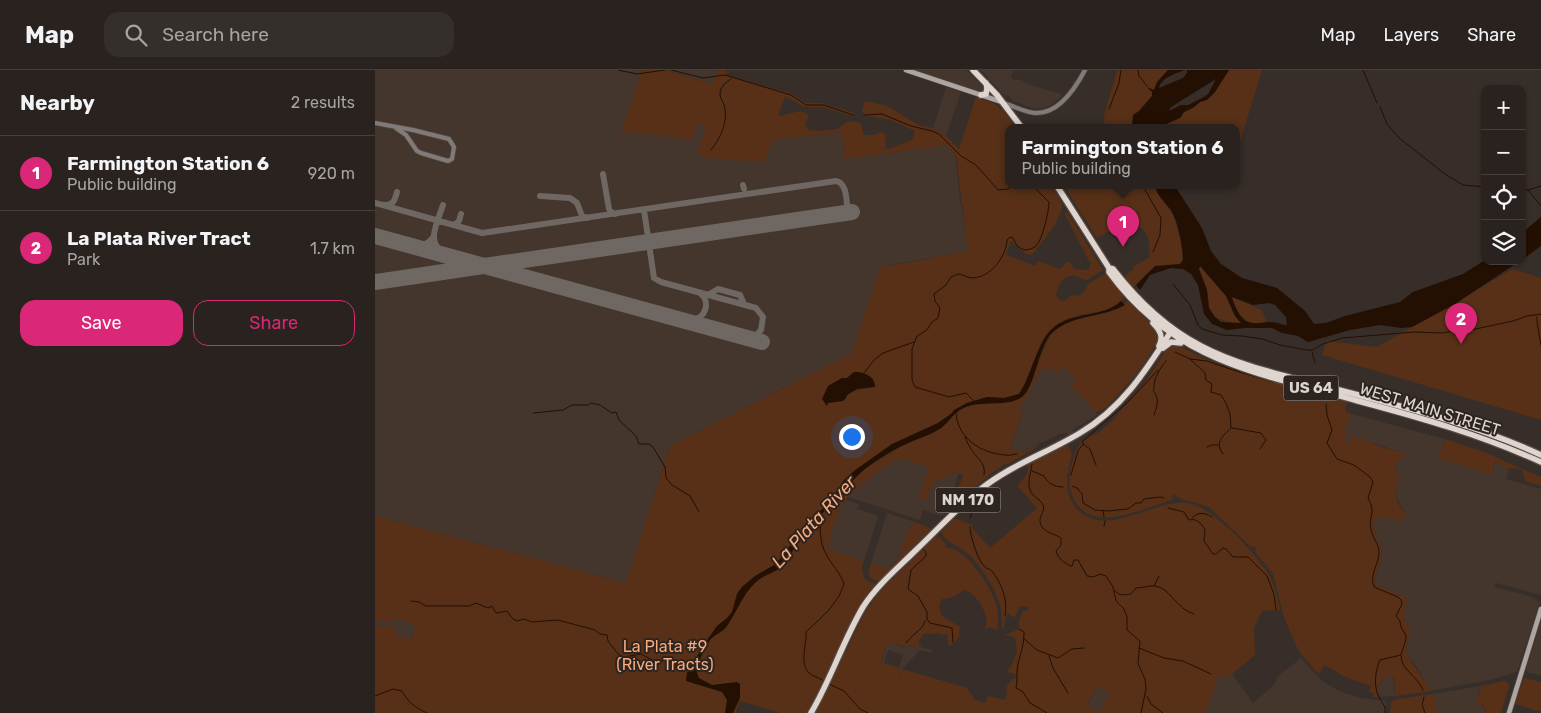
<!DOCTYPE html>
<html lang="en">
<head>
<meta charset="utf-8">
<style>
  :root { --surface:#29221f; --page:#352f2c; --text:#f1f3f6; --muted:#a5a4a4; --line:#453f3d; --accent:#db2777 }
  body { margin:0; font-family:Rubik,sans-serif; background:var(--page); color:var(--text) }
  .controls { position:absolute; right:15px; top:15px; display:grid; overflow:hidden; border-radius:10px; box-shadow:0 1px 4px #0004 }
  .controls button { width:45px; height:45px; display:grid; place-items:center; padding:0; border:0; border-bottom:1px solid var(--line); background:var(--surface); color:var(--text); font:25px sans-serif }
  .you { position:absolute; left:476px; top:366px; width:18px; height:18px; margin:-12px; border:4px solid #fff; border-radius:50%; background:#1a73e8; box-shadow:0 0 0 8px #1a73e833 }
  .badge { display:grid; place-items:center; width:32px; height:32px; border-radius:50%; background:var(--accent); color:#fff; font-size:16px; font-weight:700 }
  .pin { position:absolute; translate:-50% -41px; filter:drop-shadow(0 1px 2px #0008) }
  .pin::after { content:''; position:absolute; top:26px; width:18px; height:15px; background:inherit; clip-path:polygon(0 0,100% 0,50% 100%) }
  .popup { position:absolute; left:630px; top:54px; width:235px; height:65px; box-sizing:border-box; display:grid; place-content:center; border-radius:10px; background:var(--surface); filter:drop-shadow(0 1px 4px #0005); font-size:16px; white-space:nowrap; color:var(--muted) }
  .popup b { font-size:19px; color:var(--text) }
  .popup::after { content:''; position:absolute; left:50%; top:100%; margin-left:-10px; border:10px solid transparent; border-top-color:var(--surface) }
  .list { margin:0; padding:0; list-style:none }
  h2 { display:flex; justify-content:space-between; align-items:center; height:65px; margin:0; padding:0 20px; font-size:21px }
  h2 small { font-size:16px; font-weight:400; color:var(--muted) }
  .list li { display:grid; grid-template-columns:32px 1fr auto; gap:15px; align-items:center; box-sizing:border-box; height:75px; padding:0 20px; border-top:1px solid var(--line) }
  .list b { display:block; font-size:19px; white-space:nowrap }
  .list p { margin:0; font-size:16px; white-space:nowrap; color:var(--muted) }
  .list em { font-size:16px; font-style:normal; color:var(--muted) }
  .actions { display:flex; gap:10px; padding:15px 20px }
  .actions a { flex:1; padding:11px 0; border:1px solid var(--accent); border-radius:15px; text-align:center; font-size:18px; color:var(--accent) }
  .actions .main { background:var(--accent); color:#fff }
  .icon { flex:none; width:28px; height:28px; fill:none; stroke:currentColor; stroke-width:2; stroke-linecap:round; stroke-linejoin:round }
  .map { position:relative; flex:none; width:1166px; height:643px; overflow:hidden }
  header { display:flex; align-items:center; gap:30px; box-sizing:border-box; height:70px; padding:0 25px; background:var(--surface); border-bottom:1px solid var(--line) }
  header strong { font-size:24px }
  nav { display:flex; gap:28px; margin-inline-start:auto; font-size:18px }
  .search { width:350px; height:45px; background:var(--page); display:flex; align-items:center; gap:12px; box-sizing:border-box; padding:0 18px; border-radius:15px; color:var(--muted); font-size:19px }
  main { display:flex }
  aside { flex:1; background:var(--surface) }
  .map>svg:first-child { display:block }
</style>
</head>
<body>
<header>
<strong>Map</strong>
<div class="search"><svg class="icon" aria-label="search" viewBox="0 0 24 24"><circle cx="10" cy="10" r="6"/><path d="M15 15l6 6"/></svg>Search here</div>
<nav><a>Map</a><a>Layers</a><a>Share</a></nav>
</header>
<main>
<aside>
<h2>Nearby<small>2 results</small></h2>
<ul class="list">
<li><span class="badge">1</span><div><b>Farmington Station 6</b><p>Public building</p></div><em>920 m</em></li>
<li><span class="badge">2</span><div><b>La Plata River Tract</b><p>Park</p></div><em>1.7 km</em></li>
</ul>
<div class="actions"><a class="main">Save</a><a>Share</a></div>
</aside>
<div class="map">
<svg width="1166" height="643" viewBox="0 0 1166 643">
  <rect width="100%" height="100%" fill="#372e29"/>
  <path fill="#44352d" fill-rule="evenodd" d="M0,0H267L247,63L322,52L331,56L396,70L466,62L470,89L579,74L585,130L594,181L505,197L477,283L295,376L251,513L0,446Z
    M288,0H343L339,14Z
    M540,0H591L610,19L608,23Z
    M606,0H638L636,7L639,10H646L656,15L686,24L687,26L673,37L660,39L638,31L633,25L631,27Z
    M571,17L586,22L571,66L558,58Z
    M667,297H689L701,309L696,315L720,340L724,341L720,343L722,345L698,360L697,364L693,366L692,363H687L647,382L635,380L648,341L643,339Z
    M977,344L1070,369L1063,388L1119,401L1118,397L1120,392L1132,396L1131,399L1134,400L1131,409L1166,419V525L1121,513L1119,517L1155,526L1165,532L1142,602L1119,609L1055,621L1043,599L1032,585L1031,580L1035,560L1028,545L999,513L1007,483L997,452L1007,447L1023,451L1032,445L1029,442L1020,425L1021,416L1023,411L1021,394L1024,388L1031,384L977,366L974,373H970L972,353Z
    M521,389L533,390L554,397L544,428L551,430L557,414L580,402L584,403L570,443L566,446L548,440L545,450L473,427L477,422Z
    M471,430L484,434L482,439L502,445L503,447L489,491L452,479L466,434H468Z
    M512,443L540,452L532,461L524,488L514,499L496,493Z
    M22,549L39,553L37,569L20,565V557L0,555V550L12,552Z
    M1166,551V606L1152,602L1151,598Z
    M519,573L527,577L541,576L557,580L556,583L545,580L527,599L524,607L504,601L511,576ZM513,580L528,585L522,603L507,599Z
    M925,587L946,610L964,621L986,628L1011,631L1010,643H831L843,606L850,608L857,604L878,633L898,616L904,605L924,590Z
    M1008,605L1018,606L1020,626L1005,627L1002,615L1007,613Z
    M722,616L735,624L725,643L712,636Z
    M1106,616L1102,627L1111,643H1062L1059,625L1056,624Z"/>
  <path fill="#573017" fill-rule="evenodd" d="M267,0H288L338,14L343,0H352L351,5L418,24L430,33H446L479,43L478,46H476L448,37H429L410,26L404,43L405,46L425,41L434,45L430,55L433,60L441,61L463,59C471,52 473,49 485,53L489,65H498L506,62L510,64L511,77L508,79L516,78L537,70L540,61L516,50L489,45L487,41L490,31L512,36L544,55L558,58L571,66L584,79L601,27C626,35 626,37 641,58H634V116H677L688,136L680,155L657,185L651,184L636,171L631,185L660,196L663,191L685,199L693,191L697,194L699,199L714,200L716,192L714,191L689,143L692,142L728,200L712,210C707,210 704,207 700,206C688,204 683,215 681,225L685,230L690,231L695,226L706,225L710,221L713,214L731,203L750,227L739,237L730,241L704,245L680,256L659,291L651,313L644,324L629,328L612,327L591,333L563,353L517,374L479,401L469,410L457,429L432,454L401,494L380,506L367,517L362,524L359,537L355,545L368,526L382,510L409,493L433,458L460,431L474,413L491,398L527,376L566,358L584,340L592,337L610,333H626L642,330L649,325L655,315L661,296L676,264L685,256L704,248L732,243L743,238L753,231L782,260L783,267L785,269L763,302L731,338L724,341H720L695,315L701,309L689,297L681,304L675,298L674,300L667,298L644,339L648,340L635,379L647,382L663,375L664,376L633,394L631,393L614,405L580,435L578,434L588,405L580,402L557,414L551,430L543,428L554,397L533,390L521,389L477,422L468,434H466L452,479L489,491L487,497L489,509L500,514L480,544L464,579L471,581L489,544L504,522L560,467L563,466L570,473L571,477C593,480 616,516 622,537C624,545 623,553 622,561L615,557L610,560C611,556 612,552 611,548C610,538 599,522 589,520L578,527L567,529L564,536L567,546L585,557L584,568L574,577L572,564L566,565L564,563L556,564L553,563L549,564L544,571V575L548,577C537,575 530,579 519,573L511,576L506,592L525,598L523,607H524L527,599L589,617L592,618L600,630L610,633L613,626L630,630L632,622L631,618L636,610L641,608L640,604L632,602L636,596L642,582L640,567L629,565L644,559V550L648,541H652L654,537L646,536L639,548L632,543L630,552L629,550V559L627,558C626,552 627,545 626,538C622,522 606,495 593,484C585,476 571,473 566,462L579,449H582L597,455L598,459L615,478L662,438L643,417L644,414L652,404L653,393L693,375L697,383C693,405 686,422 703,440C731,469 779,429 812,433C837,436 883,485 895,507C900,517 903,529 905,540L887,541L879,558L880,585L857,604L850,608L843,606L831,643H435L438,634L432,643H405L365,631L360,643H0V555L21,557L20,565L37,569L39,554L22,549L12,552L0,550V446L251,513L295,376L477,283L505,197C535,193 564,186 593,181L581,85L572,75L470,89L466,62L397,70L389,92L333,88L322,85L331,56L323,52L317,70L256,62L246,63ZM479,302L496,318C479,317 469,329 453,333V316L472,308ZM722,616L735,624L724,643L712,635Z
    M742,0H793L782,12L779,20L773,18L777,22V26L764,41L758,45L757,58H730L729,46Z
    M854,0H887L862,82V58H787L809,42L817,38L825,32L832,30L840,22Z
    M689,116H780L799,147L808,180L807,192L805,194L771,204L758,218L751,209L750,206L759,199L758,197L775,187C773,182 775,179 774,173C774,166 768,158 762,155L756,157L748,153L722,168Z
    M825,196L851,226L860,246L866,253L860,254L840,247L834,238L832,220L824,199Z
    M1138,199L1166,208V350L947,285L952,271L1002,277Z
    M857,227L887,240L891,251C875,262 860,242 857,227Z
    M797,275H803L828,288L863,301L972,331L970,341L977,344L972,353L970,372L974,373L977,365L1007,377L1032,384C1021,390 1017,397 1025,408C1016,420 1021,436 1033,445L1023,451L1007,447L997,453L1007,483L999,513L1000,515L1033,528L1028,545L1035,560C1035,567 1031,573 1031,580C1030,586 1051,610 1055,621L1020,626L1019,606L1008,605L1007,613L1002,615L1005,627H998L999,623L994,622L996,616L970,607L954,597L949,596L944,604L941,601L923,580L909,547L898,504L880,482L881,478L880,476L876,477L834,437L804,428L799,424L796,430C764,440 707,469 695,418C693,406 698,384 705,374C710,366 720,366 727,360C732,355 739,349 743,344C756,329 770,313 781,296C786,288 789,280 797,275Z
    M1070,369L1109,382L1166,407V416L1150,411L1147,400L1143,398L1131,399V396L1120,392L1118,396V403L1115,404L1063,388Z
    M540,452L557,459L508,508L502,511C492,507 492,503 496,493L514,499L524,488L532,461Z
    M1149,608L1166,612V642L1140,634Z
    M1130,611L1134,614V617L1126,643H1111L1108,635L1104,636L1102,631L1106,616Z
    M1056,624L1060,627L1062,643H1015L1016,633L1018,630Z"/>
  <path fill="#240f03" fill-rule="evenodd" d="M793,0H810C800,4 787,7 784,18L808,8L812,3V0H854L840,22L832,30L825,32L818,38L809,42L805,48L791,54L787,58H757L758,45L764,41L777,26V22L772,17L779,20L782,12ZM841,9L833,24L827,28L813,35H806L794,41L796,37Z
    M780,116H800L827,158L836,181L846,194L867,208L902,218L930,241L939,254L951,253L970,246L1025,232L1038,222L1088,204L1110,190L1145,191L1080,234L1037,257L1026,258L1005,255L975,260L933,272L923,266L907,263L897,258H869L852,260L837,254L829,244L823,215L816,204L808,199L796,198L775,205L765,220L761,215L780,196L805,194L808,190C808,178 803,149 795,139C789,131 782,126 780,116ZM825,196L851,226L860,246L866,253L846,252L840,247L834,238L832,220L824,199ZM857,227L878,235L894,233L900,235L911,247L912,255C907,255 901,252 896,252C882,253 871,257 863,242C861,237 858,233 857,227Z
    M1166,147V176L1147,190V163Z
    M746,231L750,235C727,248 697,244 677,263C663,276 661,316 647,327C629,339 603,328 585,340C577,345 573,353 566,358C558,364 547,367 538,371C521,378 504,388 490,399C478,409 469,421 459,432C448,443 436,453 427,465C421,474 416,485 409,494C402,503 389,504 381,512C367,525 363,540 352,556C348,562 340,564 335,570C333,573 322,594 322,597C321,601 322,604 324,608L337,615L362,612L365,614V628L358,643H350L352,630L347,622L311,611L312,603L330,573L342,556L352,548L357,542L362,524L367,517L380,506L401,494L432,454L457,429L469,410L479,401L517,374L563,353L576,344L579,340L592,333L612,327L629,328L644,324C657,305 662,270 679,257C699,241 728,248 746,231Z
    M479,302C489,301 501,307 500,317L482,319L472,325L471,328L468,331L453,333L452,336L447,329L453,316L467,308H472Z"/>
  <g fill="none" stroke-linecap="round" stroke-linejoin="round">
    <path stroke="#240f03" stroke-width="1" d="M243,0L262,4L290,0
      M296,0L328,8L350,5L416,25L431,35H449L478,45
      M763,0L764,6L772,16
      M988,0L1002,33
      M1005,37L1012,54L1024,68L1070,104L1088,115L1110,117
      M734,39L744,13L746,0
      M489,45L507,44L536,56L557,61L564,64L586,86L601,95L623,120L633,119L638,116
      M336,80C345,69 354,51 349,35C348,31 345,29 345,24C345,17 351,12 356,9
      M768,116L786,148L785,165L778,182
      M1147,120H1153L1166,116
      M1153,120L1166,136
      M798,214L815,235L823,255L827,259L847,265L867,266L887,269L905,275L932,280H937L948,274L967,268L1039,262L1067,263L1085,260L1091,261L1138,251L1152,246L1166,244
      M1162,247V252L1166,275
      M800,282L815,289L830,303L831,310L837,314L836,322L846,325L851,333L855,344L856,358C848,366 839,372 848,384
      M937,282L940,293
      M815,289L832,291L858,300L898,312
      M489,303L499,290L508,283L539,272
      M599,331L591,323L574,327L540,317L537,310V279L542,266L552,260L557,252L563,248L565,238L560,231L559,224L570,216L576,207L583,204C588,204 592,208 598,208C616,207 631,187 632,170L635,167L638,168L642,176L649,180C652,180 657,179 660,177C667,172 674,141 674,132L658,116
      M951,334L952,345L957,360L952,373L962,389L979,395L995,407L998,412L993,428C1002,445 993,445 996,459C997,467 1004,474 1004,482C1004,494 994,505 999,517L1023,527L1026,530L1027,534L1021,546L1025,551C1025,560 1031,562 1031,568C1031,572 1027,580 1026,585L1005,590C1000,601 998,618 1005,629C1008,634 1011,636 1010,643
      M158,343L188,340L197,335H213L216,333L225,335L237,343L241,342L244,350L261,366L264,374H274L278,377L290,397L291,408L297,415L315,426L324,442
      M581,343C583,369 606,383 630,385C635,386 638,384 642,384
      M779,345C781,339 784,332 781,325C779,321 778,322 779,317C779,308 785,298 791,291
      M857,358L886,363L891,370L885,379
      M590,367C592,372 595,378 598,382C604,390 611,394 609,405
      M832,377L837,375H843
      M657,394C656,405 650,415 658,425C661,428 665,430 667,433C672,440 664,445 665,452C667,463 679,463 686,468V475L681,481C684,490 688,491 695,496H697L699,490H703L712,506L718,507L725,504L731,506L738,517L741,531L749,539L752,547V560L765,571L763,594L770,609L771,619L766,643
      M721,395L715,379L708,374V371L754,331L783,300
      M657,401L669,406C673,414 680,417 688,417
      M696,405L703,381L708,374
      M697,416L702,418L707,424L708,433L720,440L732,441L753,439L761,433H766L769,429L785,427L789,428
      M793,438L809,442L814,450C822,448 825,453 830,459L829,471L838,484H841L848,478L851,479L858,487H873L892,506L899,524L901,540
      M728,440L729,447
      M446,445C445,458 444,471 451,484C456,494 465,502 469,514L464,526L454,540L431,562C432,574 424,593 434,603C437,606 445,608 449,611
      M595,448C596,437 613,431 613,420
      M817,448C822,442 830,442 837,447
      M729,456L730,451
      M595,457C595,466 603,491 610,497C612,499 615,499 617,501C627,514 633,530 630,546
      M547,478L551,482V486L536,500L533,519L543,526L552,542V549L555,553L577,558L578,572
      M779,516L784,506
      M740,521C745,526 749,525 756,524L761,518C768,518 775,515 781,516C796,519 801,539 819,544
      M36,531L44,532L51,536H94L101,533L113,538L117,536L121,543L132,541L138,549L142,551L149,549L157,552L183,550L220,560L225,564L232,565L233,571L244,585L249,587L266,584L281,592L292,590L317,596
      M644,559L649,562C649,576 646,581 643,594C641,602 643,610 641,618L648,622L655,633L672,643
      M649,569L662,580L683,588L697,579L709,578
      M531,573C535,567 543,562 547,557C549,555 549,552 551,550
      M764,578L789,588L808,591L836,604
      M674,586L678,598L693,623
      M1026,586C1026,600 1042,605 1048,620
      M454,614L469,621L485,639L493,643
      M0,626L18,619L27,621C34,633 39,637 52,643
      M772,626L776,634L788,643
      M1049,627L1047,635L1050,643"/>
    <path stroke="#6f6762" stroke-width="6" d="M228,104L234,139L235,141L240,144
      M368,115L369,119
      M165,126L195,128L202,133L207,146L212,148
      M0,133L107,163L461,111C473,113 471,133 473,143
      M9,135C18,136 20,130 22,122
      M68,135C61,156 49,175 74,186
      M269,140L279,208L286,212L381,238L388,247L386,260L380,267H370
      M79,155L84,151L86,144
      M35,175C46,177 52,176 59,166
      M333,225L343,219L365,225L369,234
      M305,249C309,250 313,251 317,250C331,248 336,232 325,223"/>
    <path stroke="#6f6762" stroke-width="16" d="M0,166L387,272
      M0,212L477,142"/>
    <defs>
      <path id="tertiary" d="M628,33C639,36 651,43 662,43C685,43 701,17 710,0
        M0,53L38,60L74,69L79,77L77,89L73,91L46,83L42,81L31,65L21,58"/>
      <path id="secondary" d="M531,0L627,32
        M1134,643L1166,539"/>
      <path id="trunk" d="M598,0L622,25L647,58
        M606,25L611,24L612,18L611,13
        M682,116L734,198V202C800,292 883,303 983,331C1047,348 1106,365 1166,392
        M734,198L738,199C762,230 791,258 826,276C862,295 903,304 941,314C1017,334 1095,352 1166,385
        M778,253C785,260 789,267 784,276
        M788,278L796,272L806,273
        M436,643C456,609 468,571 488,537C502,515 524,497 542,479C563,459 583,437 606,419C636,395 672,383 705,363C746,339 770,302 795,263"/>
    </defs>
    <use href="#tertiary" stroke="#554c47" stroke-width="5.5"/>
    <use href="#secondary" stroke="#554c47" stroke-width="6"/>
    <use href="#trunk" stroke="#554c47" stroke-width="8"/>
    <use href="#tertiary" stroke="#807b78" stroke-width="4"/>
    <use href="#secondary" stroke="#ada5a1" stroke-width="4.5"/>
    <use href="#trunk" stroke="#e0d4ce" stroke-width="5.5"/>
  </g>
  <g text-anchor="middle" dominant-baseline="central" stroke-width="4" stroke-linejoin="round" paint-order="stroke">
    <g fill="#2d241f" stroke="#a7a09c" stroke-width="1">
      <rect x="908.5" y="305.5" width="55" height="25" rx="4"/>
      <rect x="560.5" y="417.5" width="65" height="25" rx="4"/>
    </g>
    <g font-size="15" font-weight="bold" fill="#dbd5d1">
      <text x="936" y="318">US 64</text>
      <text x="593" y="430">NM 170</text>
    </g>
    <g font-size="16" fill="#dbd5d1" stroke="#2d241f">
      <text transform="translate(1055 339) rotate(17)">WEST MAIN STREET</text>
    </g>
    <g font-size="16" fill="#f8aa7d" stroke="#2d241f">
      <text x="290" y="576">La Plata #9<tspan x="290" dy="18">(River Tracts)</tspan></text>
    </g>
    <g font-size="18" font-style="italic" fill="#f9ab7e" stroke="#2d241f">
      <text transform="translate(439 452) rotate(-48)">La Plata River</text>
    </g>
  </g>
</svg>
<div class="controls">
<button>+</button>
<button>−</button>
<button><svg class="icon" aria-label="locate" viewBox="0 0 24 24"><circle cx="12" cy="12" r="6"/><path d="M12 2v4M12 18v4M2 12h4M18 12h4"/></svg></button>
<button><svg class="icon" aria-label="layers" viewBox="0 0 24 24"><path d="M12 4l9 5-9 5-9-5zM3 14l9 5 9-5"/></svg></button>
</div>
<div class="you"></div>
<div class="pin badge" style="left:748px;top:177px">1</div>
<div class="popup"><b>Farmington Station 6</b>Public building</div>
<div class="pin badge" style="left:1086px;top:274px">2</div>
</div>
</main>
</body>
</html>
